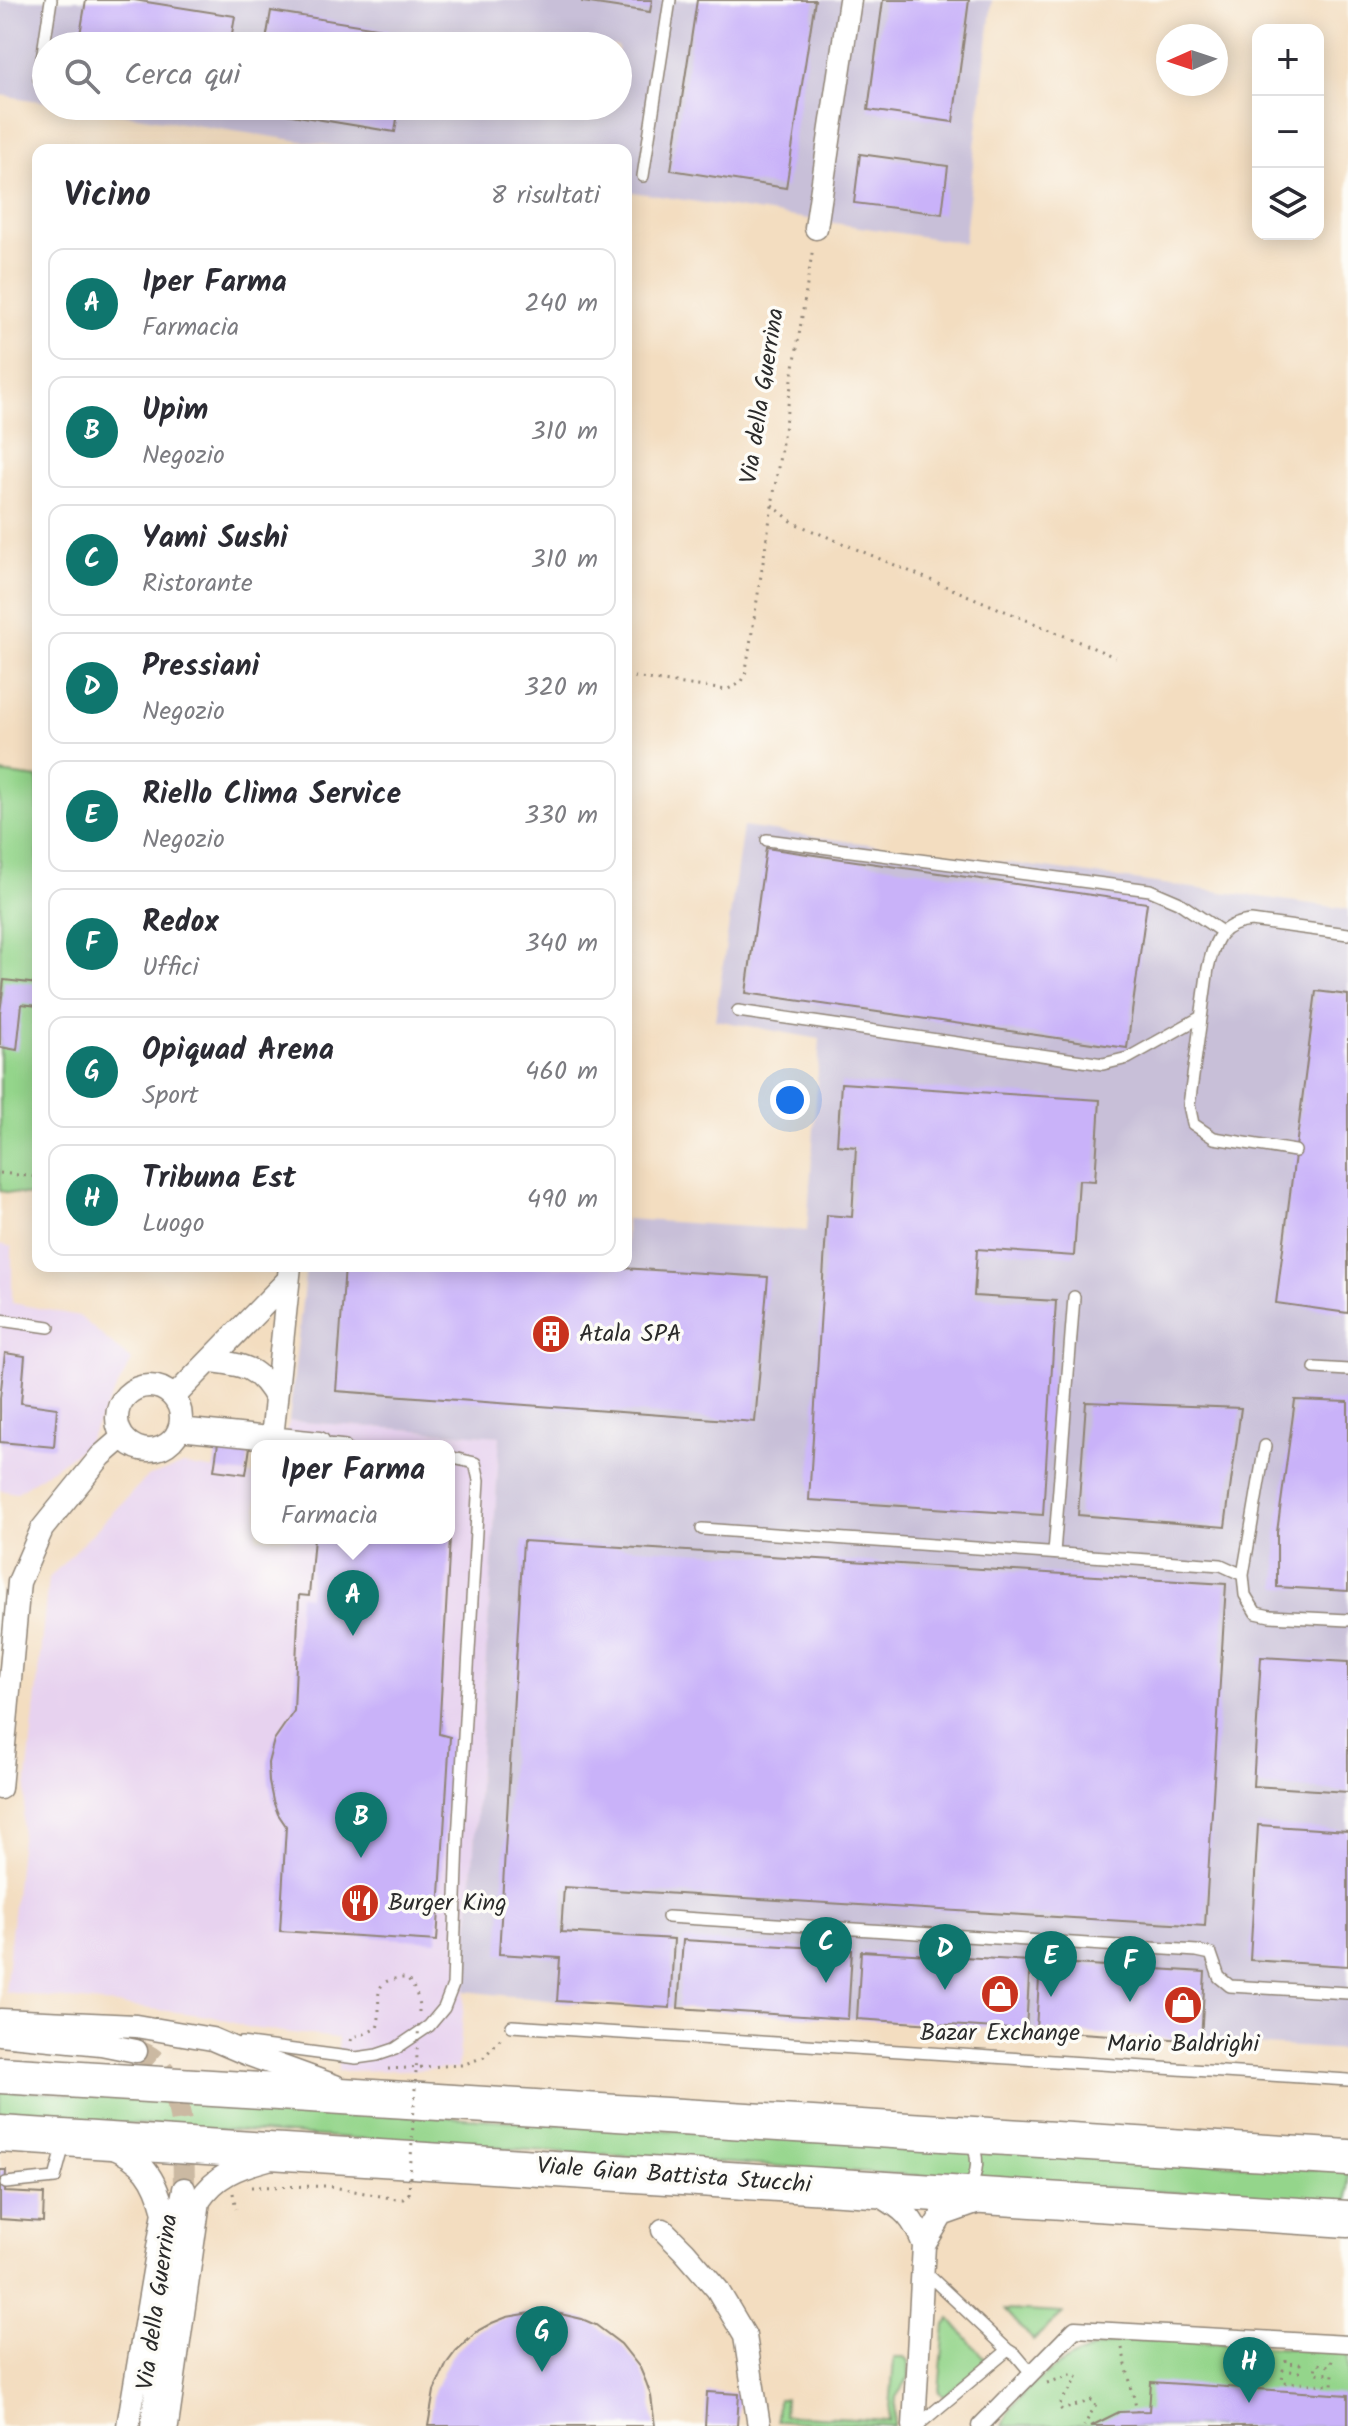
<!DOCTYPE html>
<html lang="it">
<head>
<meta charset="utf-8">
<style>
  :root { --surface:#fff; --page:#f2f2f3; --text:#2b2b33; --muted:#7c7c81; --line:#e1e1e2; --accent:#0f766e }
  body { margin:0; font-family:Kalam,sans-serif; background:var(--page); color:var(--text) }
  .controls { position:absolute; right:24px; top:24px; display:grid; overflow:hidden; border-radius:16px; box-shadow:0 4px 20px #0003 }
  .controls button { width:72px; height:72px; display:grid; place-items:center; padding:0; border:0; border-bottom:2px solid var(--line); background:var(--surface); color:var(--text); font:40px sans-serif }
  .compass { position:absolute; left:1156px; top:24px; width:72px; height:72px; border-radius:50%; background:var(--surface); box-shadow:0 4px 20px #0003; rotate:267deg }
  .you { position:absolute; left:790px; top:1100px; width:28px; height:28px; margin:-20px; border:6px solid #fff; border-radius:50%; background:#1a73e8; box-shadow:0 0 0 12px #1a73e833 }
  .badge { display:grid; place-items:center; width:52px; height:52px; border-radius:50%; background:var(--accent); color:#fff; font-size:26px; font-weight:700 }
  .pin { position:absolute; translate:-50% -66px; filter:drop-shadow(0 2px 4px #0008) }
  .pin::after { content:''; position:absolute; top:42px; width:28px; height:24px; background:inherit; clip-path:polygon(0 0,100% 0,50% 100%) }
  .popup { position:absolute; left:251px; top:1440px; width:204px; height:104px; box-sizing:border-box; display:grid; place-content:center; border-radius:16px; background:var(--surface); filter:drop-shadow(0 2px 6px #0005); font-size:26px; white-space:nowrap; color:var(--muted) }
  .popup b { font-size:30px; color:var(--text) }
  .popup::after { content:''; position:absolute; left:50%; top:100%; margin-left:-16px; border:16px solid transparent; border-top-color:var(--surface) }
  .list { margin:0; padding:0; list-style:none }
  h2 { display:flex; justify-content:space-between; align-items:center; height:104px; margin:0; padding:0 32px; font-size:34px }
  h2 small { font-size:26px; font-weight:400; color:var(--muted) }
  .list li { display:grid; grid-template-columns:52px 1fr auto; gap:24px; align-items:center; box-sizing:border-box; height:112px; margin:0 16px 16px; padding:0 16px; border:2px solid var(--line); border-radius:16px }
  .list b { display:block; font-size:30px; white-space:nowrap }
  .list p { margin:0; font-size:26px; white-space:nowrap; color:var(--muted) }
  .list em { font-size:26px; font-style:normal; color:var(--muted) }
  .icon { flex:none; width:44px; height:44px; fill:none; stroke:currentColor; stroke-width:2; stroke-linecap:round; stroke-linejoin:round }
  .map { position:relative; flex:none; width:1348px; height:2426px; overflow:hidden }
  .search { position:absolute; background:var(--surface); box-shadow:0 4px 20px #0003; left:32px; top:32px; width:600px; height:88px; display:flex; align-items:center; gap:20px; box-sizing:border-box; padding:0 28px; border-radius:44px; color:var(--muted); font-size:30px }
  .panel { position:absolute; background:var(--surface); box-shadow:0 4px 20px #0003; left:32px; top:144px; width:600px; height:1128px; border-radius:16px }
  .map>svg:first-child { display:block }
</style>
</head>
<body>
<div class="map">
<svg width="1348" height="2426" viewBox="0 0 1348 2426">
  <rect width="100%" height="100%" fill="#fdfcf7"/>
  <filter id="ink" filterUnits="userSpaceOnUse"><feTurbulence type="fractalNoise" baseFrequency=".0125" numOctaves="2"/><feDisplacementMap in="SourceGraphic" scale="16" xChannelSelector="R" yChannelSelector="G"/><feConvolveMatrix kernelMatrix="1 2 1 2 8 2 1 2 1" color-interpolation-filters="sRGB"/></filter>
  <filter id="wash" filterUnits="userSpaceOnUse"><feTurbulence type="fractalNoise" baseFrequency=".006" numOctaves="4" result="noise"/><feDisplacementMap in="SourceGraphic" scale="32" xChannelSelector="R" yChannelSelector="G"/><feGaussianBlur stdDeviation="1.8" result="paint"/><feColorMatrix in="noise" values="0 0 0 0 0 0 0 0 0 0 0 0 0 0 0 0 0 1.4 0 .05"/><feComposite in="paint" operator="in"/></filter>
  <g filter="url(#wash)">
    <rect width="100%" height="100%" fill="#f3ddc0"/>
    <path fill="#e7d2ef" d="M0,1244L12,1247V1303L79,1316L132,1361L84,1447L16,1493L0,1490Z
      M289,1421L500,1436L465,1991L458,2069L338,2071V2038L250,2028L211,2016L5,1992L48,1579L147,1477L183,1465L257,1476V1538H449V1446H285Z"/>
    <path fill="#c8bfd8" d="M0,0H992L964,243L626,191V150H359L71,106H618V46H46V102L0,95Z
      M743,827L1348,909V2050L1201,2041L1205,1972L1040,1962L1036,2030H1026L1030,1961L861,1951L857,2019H848L851,1950L683,1940L678,2008H670L674,1939L561,1933L557,2001L465,1991L500,1436L289,1421L306,1266H626V1219L807,1231L820,1039L715,1020Z"/>
    <path fill="#94d58b" stroke="#60805b" stroke-width="2" d="M0,773L38,778V1197L0,1191Z
      M0,2090L1348,2171V2204L0,2115Z
      M1005,2310L1063,2313L1033,2340Z
      M950,2319L985,2359L981,2366L945,2396L939,2392L945,2325Z
      M1154,2339L1348,2353V2426H1002C1018,2387 1069,2353 1110,2344C1124,2340 1140,2341 1154,2339Z
      M896,2357H905L909,2361V2378L896,2397L894,2426L777,2421L778,2399H785L784,2415L889,2421L894,2359Z"/>
    <g id="blocks">
      <path fill="#c9b2f9" d="M86,0H134L235,16L230,46H78Z
        M582,0H652L650,12L582,2Z
        M697,0H815L786,188L671,170Z
        M883,0H969L953,122L868,110Z
        M271,11L389,30L386,46H265Z
        M255,106H399L395,132L255,109Z
        M860,154L948,166L942,214L854,203Z
        M766,848L1147,903L1127,1048L746,993Z
        M4,980L38,984V1006L22,1004L17,1050L0,1047V1013Z
        M1316,991L1348,995V1313L1276,1303Z
        M841,1083L1100,1100L1095,1181L1079,1180L1074,1256L977,1249L974,1296L1056,1301L1043,1515L809,1500L827,1215L852,1217L856,1147L837,1145Z
        M345,1266H589L768,1277L755,1422L336,1391Z
        M5,1353L25,1356L21,1403L57,1408L54,1447L0,1442V1398Z
        M1295,1400L1348,1402V1591L1277,1587V1532Z
        M1086,1402L1241,1408L1225,1527L1078,1515Z
        M218,1443L250,1447L246,1474L214,1470Z
        M449,1473L454,1474L451,1513H449Z
        M314,1538H450L439,1734L450,1737L437,1941L280,1931L286,1826L278,1814L273,1801L269,1782L268,1763L274,1740L294,1711L299,1595L309,1596Z
        M523,1541L1226,1584L1205,1926L564,1887L561,1932L674,1939L670,2008L557,2001L560,1958L499,1954Z
        M1261,1657L1348,1662V1792L1253,1786Z
        M1258,1825L1348,1831V1966L1250,1960Z
        M683,1940L852,1950L848,2019L678,2008Z
        M861,1951L1030,1961L1026,2030L857,2019Z
        M1040,1962L1205,1972L1201,2041L1036,2030Z
        M0,2170H6L5,2192L44,2194L43,2222L0,2219Z
        M537,2312H552L582,2319L596,2325L621,2344L640,2368L646,2382L651,2396L655,2426H428L434,2391L447,2363L456,2351L479,2330L492,2323L507,2317Z
        M1151,2382L1348,2395V2426H1091L1119,2412L1149,2411Z
        M707,2392L739,2394L737,2426H705Z"/>
    </g>
  </g>
  <g filter="url(#ink)">
    <use href="#blocks" fill-opacity="0" stroke="#8f8476" stroke-width="2"/>
    <g fill="none" stroke-linecap="round" stroke-linejoin="round">
      <path stroke="#cbb9a2" stroke-width="22" stroke-dasharray="22 11" stroke-linecap="butt" d="M136,2051C187,2063 183,2147 184,2189"/>
      <defs>
        <path id="service" d="M39,79L51,0
          M643,176L670,0
          M767,840L1150,890L1178,902L1222,932
          M738,1011L1103,1064L1128,1058L1201,1017
          M1295,1151L1214,1138L1193,1124L1189,1105L1208,968C1215,939 1220,924 1251,921L1348,934
          M0,1320L49,1327
          M1315,1368L1348,1370
          M319,1443L345,1446
          M702,1529L1221,1565L1243,1575L1245,1595L1256,1613L1270,1616L1348,1620
          M1054,1553L1074,1297
          M1243,1575L1265,1446
          M668,1917L1197,1951L1211,1954L1219,1977L1230,1986L1348,1993
          M512,2026L1348,2080
          M241,2043L356,2058L377,2055L395,2049L429,2026L444,2008L453,1985L458,1839L479,1480L475,1463L449,1457
          M6,2183L55,2178L65,2141
          M967,2190C979,2173 979,2158 971,2139
          M923,2270L1008,2350L1016,2355L1032,2374
          M917,2426L1008,2350"/>
        <path id="pedestrian" d="M980,2426L1075,2329L1348,2344"/>
        <path id="minor" d="M816,228L850,0
          M209,1361C243,1364 259,1367 276,1399
          M117 1418a32 32 0 1 1 64 0a32 32 0 1 1-64 0Z
          M174,1397L288,1280
          M179,1429L319,1443
          M272,1438L290,1266
          M0,1788L19,1582L42,1529L101,1456L123,1437
          M0,2020L136,2026L212,2039L247,2054L335,2086
          M0,2034L101,2044L136,2051
          M110,2146C143,2160 155,2177 164,2212L128,2426
          M879,2195C904,2209 913,2217 924,2245L914,2426
          M663,2230L684,2251L717,2289L745,2336L759,2426
          M924,2245L942,2215L976,2203
          M152,2426L174,2240L184,2189
          M167,2426L199,2201C216,2175 238,2167 268,2159"/>
        <path id="primary" d="M0,2075L1348,2158
          M0,2134L1348,2219"/>
      </defs>
      <use href="#service" stroke="#8f8476" stroke-width="14"/>
      <use href="#pedestrian" stroke="#8f8476" stroke-width="19"/>
      <use href="#minor" stroke="#8f8476" stroke-width="25"/>
      <use href="#primary" stroke="#8f8476" stroke-width="39"/>
      <path stroke="#8f8476" stroke-width="3" stroke-dasharray="2 6" stroke-linecap="butt" d="M772,505L794,523L1115,657
        M626,676L726,690L741,683L745,676L813,247
        M0,1173L38,1177
        M351,2041L352,2037L364,2034L377,2028C385,2004 364,1978 406,1978C416,1988 419,1998 419,2012
        M388,2069L462,2065L484,2057L502,2037
        M251,2187L328,2186L396,2199H403L409,2194
        M233,2193L236,2209
        M1122,2348L1137,2411
        M1286,2360V2363L1300,2364L1299,2372L1283,2370L1282,2382L1332,2385L1333,2374L1315,2373L1316,2364L1331,2366L1332,2359
        M1047,2383L1074,2374L1078,2378L1058,2406L1062,2410L1092,2400L1096,2404L1084,2426
        M1240,2388L1241,2355"/>
      <use href="#service" stroke="#fff" stroke-width="11"/>
      <use href="#pedestrian" stroke="#fff" stroke-width="16"/>
      <use href="#minor" stroke="#fff" stroke-width="22"/>
      <use href="#primary" stroke="#fff" stroke-width="36"/>
      <path stroke="#8f8476" stroke-width="3" stroke-dasharray="2 6" stroke-linecap="butt" d="M409,2194L419,2020"/>
    </g>
  </g>
  <defs>
    <symbol id="building-disc" viewBox="-11 -11 22 22"><circle r="9.5" fill="#c8321e" stroke="#fdfcf7"/><path d="M-4-6H4V6H1V3H-1V6H-4ZM-2.5-4.3h1.7v1.8h-1.7ZM.8-4.3h1.7v1.8H.8ZM-2.5-1h1.7V.8h-1.7ZM.8-1h1.7V.8H.8Z" fill="#fff"/></symbol>
    <symbol id="restaurant-disc" viewBox="-11 -11 22 22"><circle r="9.5" fill="#c8321e" stroke="#fdfcf7"/><path d="M-5-6h1v4h1v-4h1v4h1v-4h1v5L-1.5 .5V6h-2V.5L-5-1ZM5-6V6H3V1.5H1.5Q1.5-4 5-6Z" fill="#fff"/></symbol>
    <symbol id="shop-disc" viewBox="-11 -11 22 22"><circle r="9.5" fill="#c8321e" stroke="#fdfcf7"/><path d="M-5-2.5h2.3a2.7 3.5 0 0 1 5.4 0H5L5.5 6h-11ZM-1.5-2.5h3a1.5 2.3 0 0 0-3 0Z" fill="#fff"/></symbol>
  </defs>
  <g fill-rule="evenodd">
    <use href="#building-disc" x="529" y="1312" width="44" height="44"/>
    <use href="#restaurant-disc" x="338" y="1881" width="44" height="44"/>
    <use href="#shop-disc" x="978" y="1972" width="44" height="44"/>
    <use href="#shop-disc" x="1161" y="1983" width="44" height="44"/>
  </g>
  <g text-anchor="middle" dominant-baseline="central" stroke-width="7" stroke-linejoin="round" paint-order="stroke">
    <g font-size="24" fill="#2b2b2b" stroke="#fdfcf7">
      <text transform="translate(763 396) rotate(-81)">Via della Guerrina</text>
      <text transform="translate(674 2176) rotate(4)">Viale Gian Battista Stucchi</text>
      <text transform="translate(158 2302) rotate(-82)">Via della Guerrina</text>
    </g>
    <g font-size="24" fill="#2b2b2b" stroke="#fdfcf7" text-anchor="start">
      <text x="579" y="1334">Atala SPA</text>
      <text x="388" y="1903">Burger King</text>
      <text x="1000" y="2033" text-anchor="middle">Bazar Exchange</text>
      <text x="1183" y="2044" text-anchor="middle">Mario Baldrighi</text>
    </g>
  </g>
</svg>
<div class="controls">
<button>+</button>
<button>−</button>
<button><svg class="icon" aria-label="layers" viewBox="0 0 24 24"><path d="M12 4l9 5-9 5-9-5zM3 14l9 5 9-5"/></svg></button>
</div>
<svg class="compass" viewBox="-18 -18 36 36"><path d="M0-13l5 13h-10z" fill="#e53935"/><path d="M0 13l5-13h-10z" fill="#7c7c81"/></svg>
<div class="you"></div>
<div class="pin badge" style="left:353px;top:1636px">A</div>
<div class="popup"><b>Iper Farma</b>Farmacia</div>
<div class="pin badge" style="left:361px;top:1858px">B</div>
<div class="pin badge" style="left:826px;top:1983px">C</div>
<div class="pin badge" style="left:945px;top:1990px">D</div>
<div class="pin badge" style="left:1051px;top:1997px">E</div>
<div class="pin badge" style="left:1130px;top:2002px">F</div>
<div class="pin badge" style="left:542px;top:2372px">G</div>
<div class="pin badge" style="left:1249px;top:2403px">H</div>
<div class="search"><svg class="icon" aria-label="search" viewBox="0 0 24 24"><circle cx="10" cy="10" r="6"/><path d="M15 15l6 6"/></svg>Cerca qui</div>
<section class="panel">
<h2>Vicino<small>8 risultati</small></h2>
<ul class="list">
<li><span class="badge">A</span><div><b>Iper Farma</b><p>Farmacia</p></div><em>240 m</em></li>
<li><span class="badge">B</span><div><b>Upim</b><p>Negozio</p></div><em>310 m</em></li>
<li><span class="badge">C</span><div><b>Yami Sushi</b><p>Ristorante</p></div><em>310 m</em></li>
<li><span class="badge">D</span><div><b>Pressiani</b><p>Negozio</p></div><em>320 m</em></li>
<li><span class="badge">E</span><div><b>Riello Clima Service</b><p>Negozio</p></div><em>330 m</em></li>
<li><span class="badge">F</span><div><b>Redox</b><p>Uffici</p></div><em>340 m</em></li>
<li><span class="badge">G</span><div><b>Opiquad Arena</b><p>Sport</p></div><em>460 m</em></li>
<li><span class="badge">H</span><div><b>Tribuna Est</b><p>Luogo</p></div><em>490 m</em></li>
</ul>
</section>
</div>
</body>
</html>
